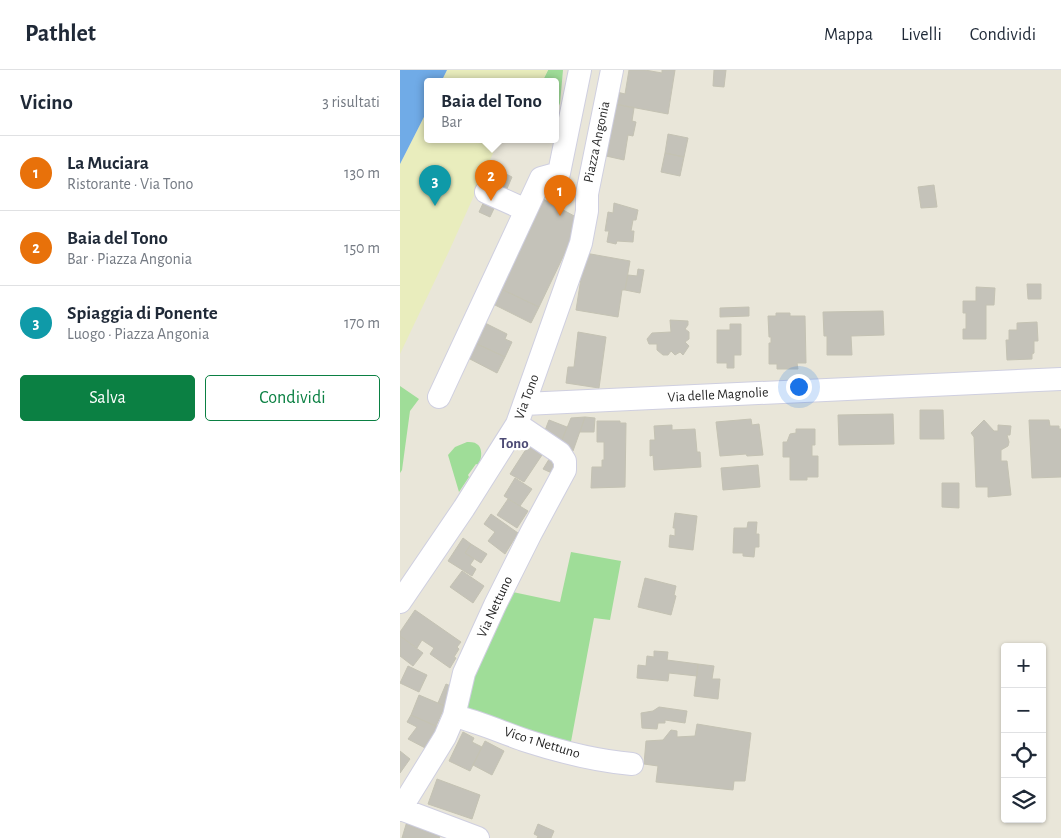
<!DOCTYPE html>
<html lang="it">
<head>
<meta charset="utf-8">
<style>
  :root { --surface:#fff; --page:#f6f6f7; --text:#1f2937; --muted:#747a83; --line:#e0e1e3; --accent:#0b8043 }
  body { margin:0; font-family:"Alegreya Sans",sans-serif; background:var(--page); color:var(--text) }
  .controls { position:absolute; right:15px; bottom:15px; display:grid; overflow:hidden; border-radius:5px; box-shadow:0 1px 4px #0004 }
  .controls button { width:45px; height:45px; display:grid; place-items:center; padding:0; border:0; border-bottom:1px solid var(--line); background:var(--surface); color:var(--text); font:25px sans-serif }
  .you { position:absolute; left:398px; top:316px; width:18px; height:18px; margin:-12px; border:4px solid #fff; border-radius:50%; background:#1a73e8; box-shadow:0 0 0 8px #1a73e833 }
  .badge { display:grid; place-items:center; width:32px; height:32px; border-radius:50%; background:var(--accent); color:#fff; font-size:16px; font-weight:700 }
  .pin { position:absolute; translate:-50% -41px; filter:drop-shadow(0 1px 2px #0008) }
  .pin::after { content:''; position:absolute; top:26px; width:18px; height:15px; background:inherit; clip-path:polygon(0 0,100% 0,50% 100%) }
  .popup { position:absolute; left:24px; top:8px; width:135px; height:65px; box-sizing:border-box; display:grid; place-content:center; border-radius:5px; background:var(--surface); filter:drop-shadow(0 1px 4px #0005); font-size:16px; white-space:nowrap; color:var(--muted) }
  .popup b { font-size:19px; color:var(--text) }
  .popup::after { content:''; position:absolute; left:50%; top:100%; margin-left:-10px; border:10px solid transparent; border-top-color:var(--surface) }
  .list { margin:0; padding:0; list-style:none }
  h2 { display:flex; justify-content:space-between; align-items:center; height:65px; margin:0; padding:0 20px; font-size:21px }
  h2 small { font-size:16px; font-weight:400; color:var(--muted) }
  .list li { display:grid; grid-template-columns:32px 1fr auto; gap:15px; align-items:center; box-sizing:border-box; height:75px; padding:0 20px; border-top:1px solid var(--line) }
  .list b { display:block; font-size:19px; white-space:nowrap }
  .list p { margin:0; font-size:16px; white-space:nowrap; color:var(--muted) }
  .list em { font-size:16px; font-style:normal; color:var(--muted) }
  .actions { display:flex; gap:10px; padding:15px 20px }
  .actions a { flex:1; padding:11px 0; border:1px solid var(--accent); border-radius:5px; text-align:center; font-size:18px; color:var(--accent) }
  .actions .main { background:var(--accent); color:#fff }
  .icon { flex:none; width:28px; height:28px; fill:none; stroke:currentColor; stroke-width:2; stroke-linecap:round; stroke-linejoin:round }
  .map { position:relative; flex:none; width:661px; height:768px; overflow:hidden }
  header { display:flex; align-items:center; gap:30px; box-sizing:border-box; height:70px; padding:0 25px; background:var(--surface); border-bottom:1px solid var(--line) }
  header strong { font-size:24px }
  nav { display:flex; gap:28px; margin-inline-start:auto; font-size:18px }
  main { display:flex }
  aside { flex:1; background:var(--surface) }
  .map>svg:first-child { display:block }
</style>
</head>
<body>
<header>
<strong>Pathlet</strong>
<nav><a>Mappa</a><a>Livelli</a><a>Condividi</a></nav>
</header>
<main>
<aside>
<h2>Vicino<small>3 risultati</small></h2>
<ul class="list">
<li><span class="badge" style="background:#e8710a">1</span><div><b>La Muciara</b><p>Ristorante · Via Tono</p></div><em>130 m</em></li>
<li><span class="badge" style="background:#e8710a">2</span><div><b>Baia del Tono</b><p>Bar · Piazza Angonia</p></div><em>150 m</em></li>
<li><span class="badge" style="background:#0f9aa8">3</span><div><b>Spiaggia di Ponente</b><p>Luogo · Piazza Angonia</p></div><em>170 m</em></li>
</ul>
<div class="actions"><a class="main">Salva</a><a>Condividi</a></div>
</aside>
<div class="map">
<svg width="661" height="768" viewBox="0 0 661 768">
  <rect width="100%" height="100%" fill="#e9e6d9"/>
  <path fill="#9fdd98" d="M148,0H163L160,33L155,46V12H142Z
    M0,316L19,329L10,341L2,400L0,403Z
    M67,372C83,371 83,383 79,395L76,394L68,405L69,407L59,422L48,385L55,377Z
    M171,482L221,491L210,550L194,548L170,677L65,639L73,606L108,521L160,532Z"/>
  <path fill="#e9edbd" d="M47,0H148L142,12H41Z
    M27,41V70H99L50,179L0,284V94Z"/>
  <path fill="#70abe7" d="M0,0H47L41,12H27V41L0,94Z"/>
  <path fill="#c4c2b9" stroke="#c4c2b3" d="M229,0H245L262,3V0H275L268,44L215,34L217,22L225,24Z
    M314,0H326L324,17L313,16Z
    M215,34L234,38L232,51L236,52L233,66L228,65L224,90L206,86Z
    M268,64L288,68L284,87L265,83Z
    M265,83L284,87L280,106L261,102Z
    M96,99L112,107L106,121L89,114Z
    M534,115L537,137L521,138L518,117Z
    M87,125L98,130L90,147L79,142Z
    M143,129L176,147L172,168L139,237L101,219Z
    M214,133L238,140L236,150H233L231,161H234L233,172L217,171L216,174L207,172L209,161H205L208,142L213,143Z
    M185,183L230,191L225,220H222L218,247L176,240Z
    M238,199L244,200L240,223L225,220L228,205L237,206Z
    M627,214H641V229H628Z
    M576,217L595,218L594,235H586V269H563V259H566V243H563V231H576Z
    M101,219L139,237L131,253L93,234Z
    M349,237V246L320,247V238Z
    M483,241L484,265L451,266L452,285H427V266H424L423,242Z
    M376,243H390V246H405L406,293H397L398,299H377V294H369V273H371V267H369L368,246H376Z
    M270,250L288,251V255L285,259L289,262V269L285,272L289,276L283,285L280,282L275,285L271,281L268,285H263L257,280V274H249L247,269L252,263L271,262Z
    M637,252L638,271H634V283L632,284V289L607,290L606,270H609V260H617V253Z
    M85,253L107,264L105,269L112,272L105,287L75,273Z
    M330,254H341V285H334V298H327V293H317V260H330Z
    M178,262L206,267L199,318L166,313L168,297H174Z
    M75,273L105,287L97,303L68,288Z
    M520,340H543L544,369H520Z
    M493,344L494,374L439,375L438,345Z
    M185,347L195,348L194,362H180Z
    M185,347L173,381L160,375L171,348Z
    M351,349L352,355L359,354L363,385L347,386L346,384L320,386L316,352Z
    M149,350L167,357L162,370L144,363Z
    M584,350L594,361H598V355L611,356L610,365H607L609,372L608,376L601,380V391H607L611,425L588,427V417H576L574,367L571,363Z
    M629,350H649L650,356H659V359H661V407L632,408Z
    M197,351H220V353H226L225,417L191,418L192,397H202V390H204V372H197Z
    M272,355V360L295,359L297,382H300L301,397L254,400L253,385L250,386V370H255L254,356Z
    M396,359H415V375H412V386H418V407H407V410H390V387H383V372H387L390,364L396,363Z
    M130,373L144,382L124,412L110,404Z
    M151,386L157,396L154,404L143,399Z
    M358,395L360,417L323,420L321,398Z
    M115,408L132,419L120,436L104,426Z
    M542,413H559V438L542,437Z
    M108,429L128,441L117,458L97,445Z
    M275,443L297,446L293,480L269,477L270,465L275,466V458H273Z
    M91,444L118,463L105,484L88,471L95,462L84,454Z
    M348,452H357L356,464H359V477H355L354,487L343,486V483H333L334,458H347Z
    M63,468L71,474L65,483L74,489L70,495L76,499L72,506L48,491Z
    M71,474L87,484L81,493L65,483Z
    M62,501L84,516L73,533L50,517Z
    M245,508L276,516L274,525L276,526L271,545L238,537Z
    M15,540L61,572L57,577L59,579L54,587L56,588L50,598L30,584L34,578L22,570L17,578L0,566V562Z
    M0,566L23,583L13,596L0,586Z
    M254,581L268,582L267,590L298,594L297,606L269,603L268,611L237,608L238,595L246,596L247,586L254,587Z
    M298,594L314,596L312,609H320L318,629L294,626Z
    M8,596L27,605L19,622L0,613Z
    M46,614L53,617L45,636L38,633Z
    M19,625L45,636L36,656L11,645Z
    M259,637L287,641L285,653L265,650V653H258L257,659L242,658L241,643L253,641Z
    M11,645L42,659L29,680L8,669L17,657L7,652Z
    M297,654L351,663L345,711H334L333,720L256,712L258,696L244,694L246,671L263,670L271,660L277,661V667L295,666Z
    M63,662L74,668L72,672L82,677L70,701L49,691Z
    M85,671L104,681L92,705L73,695Z
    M0,681L10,689L0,703Z
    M37,709L80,725L72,749L28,734Z
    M8,748L43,762L39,768H2Z
    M138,754L154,761L151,768H137L138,766L134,764Z"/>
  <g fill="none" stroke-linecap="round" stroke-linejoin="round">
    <defs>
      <path id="minor" d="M159,103L180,0
        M86,122L126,140
        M39,327L141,108L159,103
        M124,334L661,309
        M0,532L64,438L117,354L181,173L187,141V124L212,0
        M54,646C80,652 103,663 127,671C161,682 196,691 232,694
        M1,739L78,768
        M0,740L45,667L54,646L64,603L95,535L131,463L165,400V391L160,383L117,354"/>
    </defs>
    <use href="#minor" stroke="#cfcfe0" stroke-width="24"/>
    <use href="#minor" stroke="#fff" stroke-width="22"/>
  </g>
  <g text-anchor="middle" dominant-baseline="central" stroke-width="4.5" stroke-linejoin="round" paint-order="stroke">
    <g font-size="14" fill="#272727" stroke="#fff">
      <text transform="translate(197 72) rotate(-78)">Piazza Angonia</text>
      <text transform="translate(318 325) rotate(-3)">Via delle Magnolie</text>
      <text transform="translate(127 327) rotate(-70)">Via Tono</text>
      <text transform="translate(95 537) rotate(-65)">Via Nettuno</text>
      <text transform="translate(142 673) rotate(17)">Vico 1 Nettuno</text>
    </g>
    <g font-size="15" font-weight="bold" fill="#4d4b75" stroke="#fff">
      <text x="114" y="373">Tono</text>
    </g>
  </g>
</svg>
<div class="controls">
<button>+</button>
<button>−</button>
<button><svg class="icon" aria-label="locate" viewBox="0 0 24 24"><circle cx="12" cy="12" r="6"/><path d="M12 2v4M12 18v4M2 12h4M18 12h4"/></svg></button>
<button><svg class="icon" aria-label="layers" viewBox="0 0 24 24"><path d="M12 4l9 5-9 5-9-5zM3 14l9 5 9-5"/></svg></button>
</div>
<div class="you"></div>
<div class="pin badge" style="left:160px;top:146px;background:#e8710a">1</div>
<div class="pin badge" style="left:91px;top:131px;background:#e8710a">2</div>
<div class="popup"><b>Baia del Tono</b>Bar</div>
<div class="pin badge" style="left:35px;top:136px;background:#0f9aa8">3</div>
</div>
</main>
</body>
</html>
